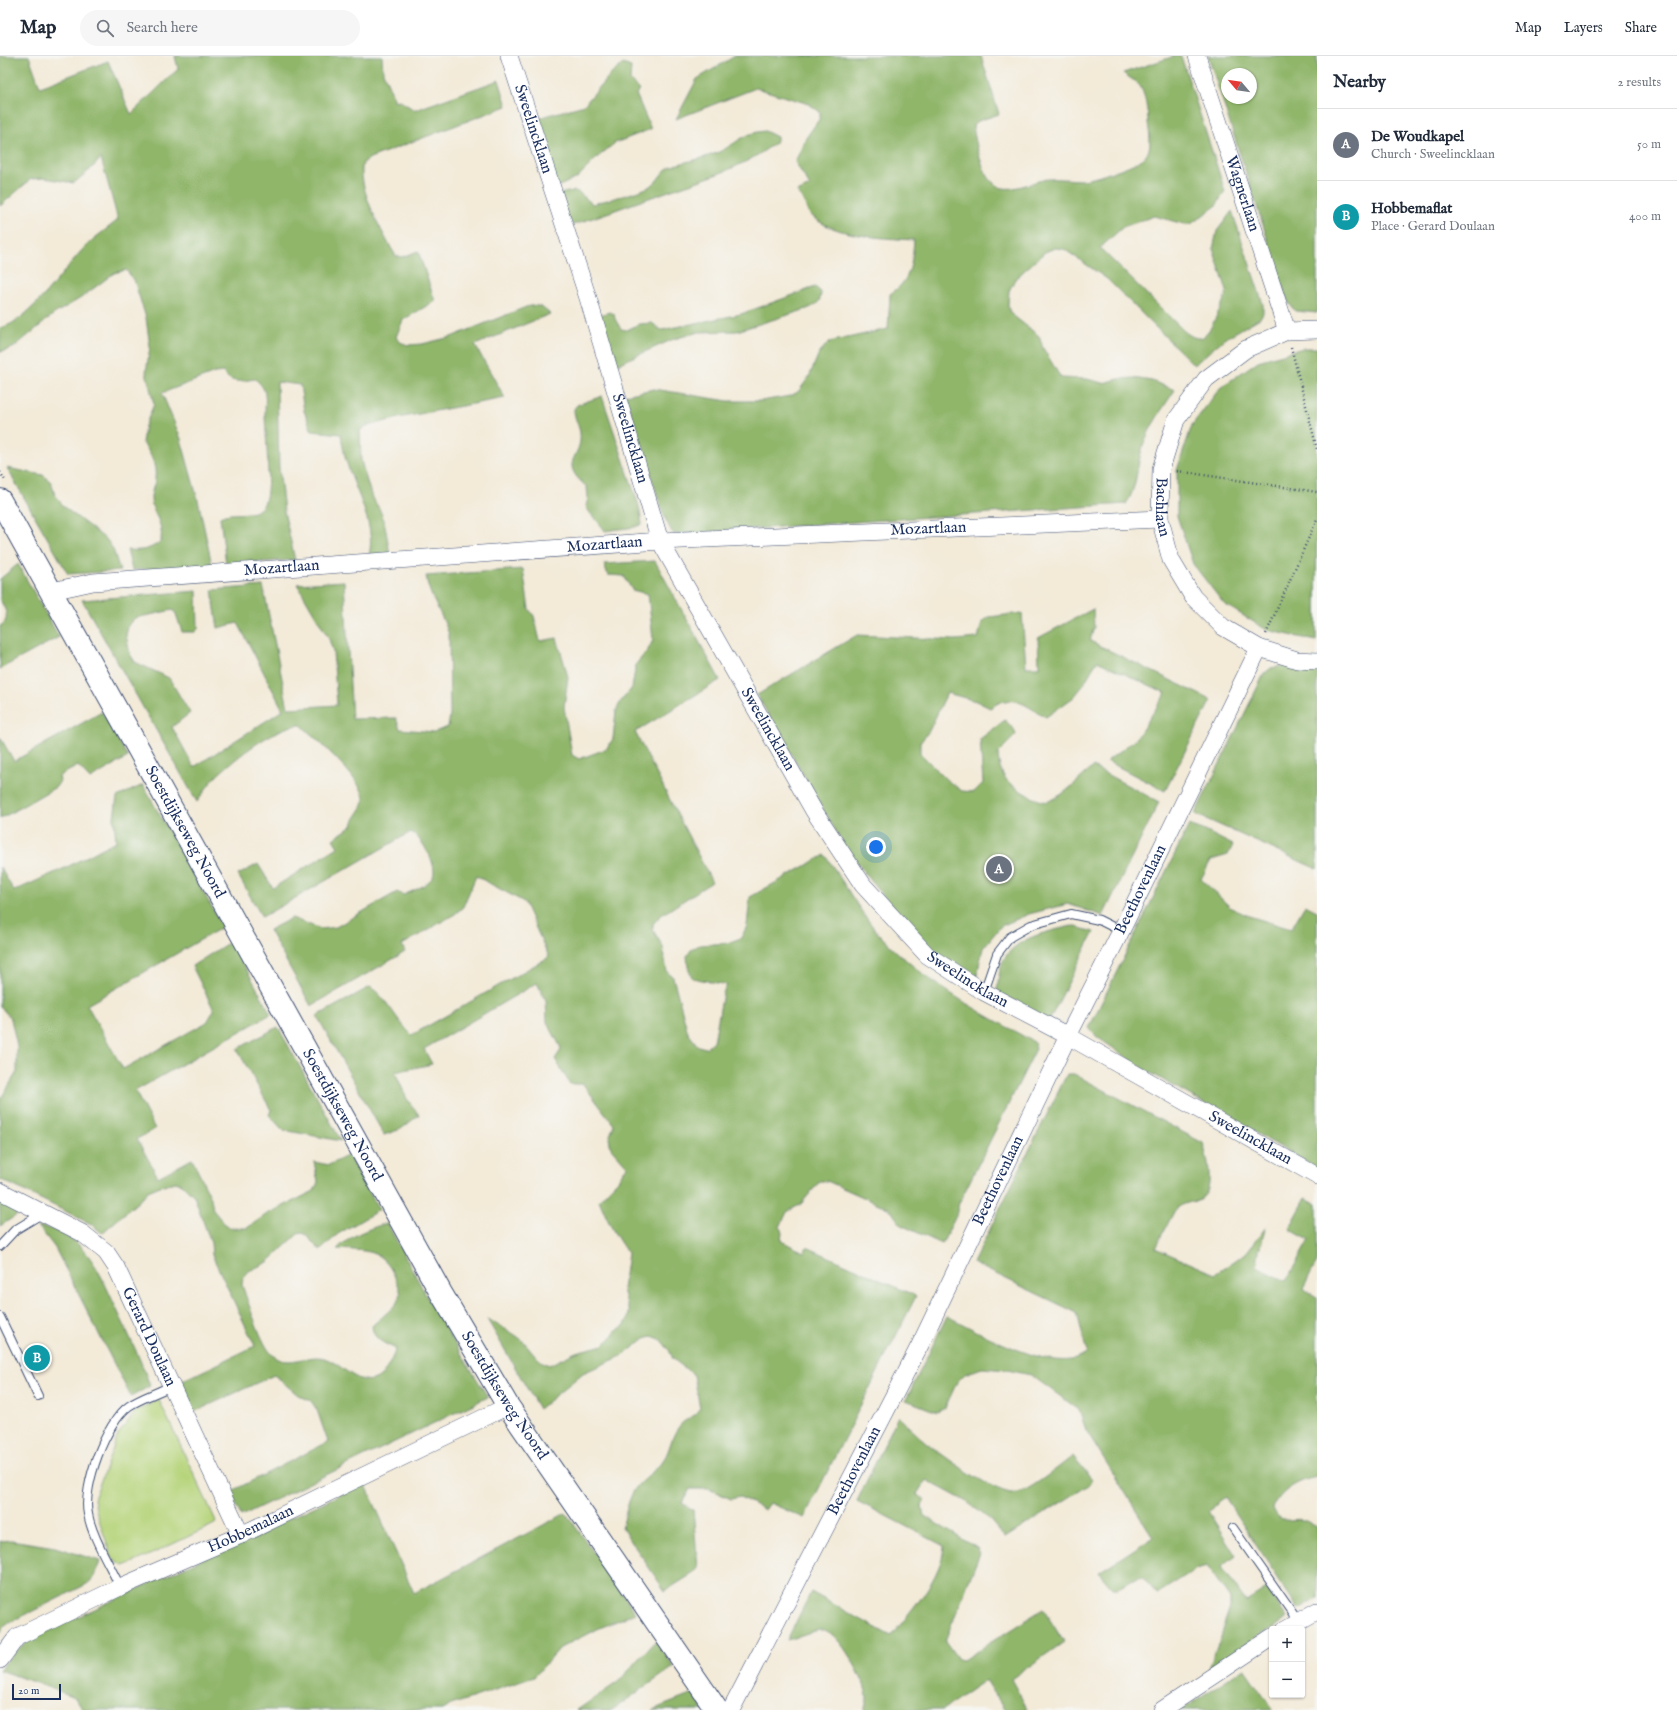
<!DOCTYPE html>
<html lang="en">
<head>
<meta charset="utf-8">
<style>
  :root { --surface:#fff; --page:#f6f6f7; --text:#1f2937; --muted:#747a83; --line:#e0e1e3; --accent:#b5179e }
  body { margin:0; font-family:"IM FELL English",serif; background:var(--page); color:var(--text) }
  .controls { position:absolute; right:12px; bottom:12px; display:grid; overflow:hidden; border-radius:4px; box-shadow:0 1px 3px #0004 }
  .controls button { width:36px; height:36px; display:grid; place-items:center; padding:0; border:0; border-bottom:1px solid var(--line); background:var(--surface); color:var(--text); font:20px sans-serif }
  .compass { position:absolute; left:1221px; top:12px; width:36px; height:36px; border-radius:50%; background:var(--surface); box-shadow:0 1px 3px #0004; rotate:299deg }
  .scale { position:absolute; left:12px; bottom:10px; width:49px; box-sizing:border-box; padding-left:4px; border:2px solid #1b2f5e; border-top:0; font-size:11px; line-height:14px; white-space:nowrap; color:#1b2f5e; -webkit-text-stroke:3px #f6f6f2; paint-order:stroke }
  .you { position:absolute; left:876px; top:791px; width:14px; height:14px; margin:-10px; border:3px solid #fff; border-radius:50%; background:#1a73e8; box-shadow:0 0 0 6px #1a73e833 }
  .badge { display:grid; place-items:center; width:26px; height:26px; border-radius:50%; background:var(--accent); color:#fff; font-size:13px; font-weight:700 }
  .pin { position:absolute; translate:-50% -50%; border:2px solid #fff; box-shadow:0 1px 4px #0006 }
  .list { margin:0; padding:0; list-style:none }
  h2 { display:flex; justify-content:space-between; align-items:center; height:52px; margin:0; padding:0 16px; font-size:17px }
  h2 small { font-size:13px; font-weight:400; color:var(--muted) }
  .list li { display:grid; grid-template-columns:26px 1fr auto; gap:12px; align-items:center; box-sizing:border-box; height:72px; padding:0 16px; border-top:1px solid var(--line) }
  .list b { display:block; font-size:15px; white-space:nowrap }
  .list p { margin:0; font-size:13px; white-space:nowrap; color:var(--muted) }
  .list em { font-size:13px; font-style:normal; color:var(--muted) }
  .icon { flex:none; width:22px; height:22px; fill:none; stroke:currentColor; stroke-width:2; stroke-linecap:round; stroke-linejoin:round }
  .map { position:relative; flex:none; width:1317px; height:1654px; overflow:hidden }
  header { display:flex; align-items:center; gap:24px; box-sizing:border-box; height:56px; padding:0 20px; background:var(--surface); border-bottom:1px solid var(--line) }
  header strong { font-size:19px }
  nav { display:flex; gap:22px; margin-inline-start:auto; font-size:14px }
  .search { width:280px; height:36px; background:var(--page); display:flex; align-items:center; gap:10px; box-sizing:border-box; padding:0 14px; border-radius:22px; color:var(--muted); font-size:15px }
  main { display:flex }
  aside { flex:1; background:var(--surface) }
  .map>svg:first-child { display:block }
</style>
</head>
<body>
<header>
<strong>Map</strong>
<div class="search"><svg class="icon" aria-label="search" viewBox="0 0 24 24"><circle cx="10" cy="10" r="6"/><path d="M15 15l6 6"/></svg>Search here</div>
<nav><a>Map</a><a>Layers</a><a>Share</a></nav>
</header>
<main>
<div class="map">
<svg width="1317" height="1654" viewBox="0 0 1317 1654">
  <rect width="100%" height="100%" fill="#f6f6f2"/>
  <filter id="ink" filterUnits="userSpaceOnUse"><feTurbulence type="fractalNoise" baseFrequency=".025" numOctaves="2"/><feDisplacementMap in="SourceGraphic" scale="8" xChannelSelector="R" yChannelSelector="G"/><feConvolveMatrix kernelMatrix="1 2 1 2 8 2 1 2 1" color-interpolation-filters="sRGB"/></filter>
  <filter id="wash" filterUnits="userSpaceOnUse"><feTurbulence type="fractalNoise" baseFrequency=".012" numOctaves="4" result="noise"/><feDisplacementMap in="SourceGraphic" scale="16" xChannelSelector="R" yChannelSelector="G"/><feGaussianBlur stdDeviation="0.9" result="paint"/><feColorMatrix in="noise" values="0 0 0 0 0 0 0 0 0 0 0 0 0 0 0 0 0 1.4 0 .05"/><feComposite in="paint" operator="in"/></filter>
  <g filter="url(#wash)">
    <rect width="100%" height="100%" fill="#f3ead8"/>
    <path fill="#b6d47a" stroke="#68826c" d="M159,1344L217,1467L137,1505L124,1510L116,1506L111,1499L97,1458L94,1443L118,1379L135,1356Z"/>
    <path fill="#90b66a" stroke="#567264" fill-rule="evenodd" d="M0,0H29L40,31L108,5L131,58L178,13L175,0H382L383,16L395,45L399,44L413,53H418L499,24L507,50L370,102L363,107C356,130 383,179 396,200L403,201L418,195L435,245L403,264L396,281L400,286L408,289L422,288L451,281L526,251C538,248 541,250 550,258L475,289L505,342L403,361L367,370L360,374L361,405L372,442L379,452L384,464L390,498L369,499C377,467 352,431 345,400C343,393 342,385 341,378L312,375L304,355L300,329L277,326L279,412L284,455L295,504L226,508L220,461C232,454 252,462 262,451C273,438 265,376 265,357C265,351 266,344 265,338C264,332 260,327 255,323C241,325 232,329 223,316L215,317L162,337L181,383L199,448L212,509L132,514L127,494C142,495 150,494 161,485C164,463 150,457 151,441C151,435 155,429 155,423C157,409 150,396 142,386L145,370L154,348L146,316L150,291L146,262L134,224L126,214L114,217L81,242L54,258L13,292L0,296V272C31,265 64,212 86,190C96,180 107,173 118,164L101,102L92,112L74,127L44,122L31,123L0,150Z
      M735,0H981L999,58L978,65L973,70C976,86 981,119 996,129C1010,139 1033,124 1049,123C1060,122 1071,124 1082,124C1092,124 1138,108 1145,101C1153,92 1149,77 1148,66C1148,57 1145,37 1140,30C1136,25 1128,21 1123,17L1175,0H1181L1225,135L1216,150L1191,168H1184L1154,160L1123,171L1100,192L1184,275C1204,291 1208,277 1216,261C1220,252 1225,244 1227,235L1213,193L1217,175L1232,155L1263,248V257L1260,262L1224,283L1194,309L1107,223L1064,193L1055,192L1045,196L1015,223L1009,235L1008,249L1010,257L1039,280L1043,292L1061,322L1087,323L1103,327L1119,323L1133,322L1152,325L1175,334C1163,352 1150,370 1143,390C1136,410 1138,431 1126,448L674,478L672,476L664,460L625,339L654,333L728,345H761L790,340L798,336L809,321L819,297L829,286L888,273L890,238C911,225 912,207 914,184C884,182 830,181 809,157C806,154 806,149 804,146C802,142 799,139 797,136L810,130L795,106L806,82L820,62V56L809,48L756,32L676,63L697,23Z
      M1208,0H1317V257L1295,255L1288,246ZM1227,18H1251V42H1227Z
      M623,8L631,11L630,25L640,34L636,38L651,73L615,87L599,100L577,122L557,131L535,63L584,49L609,20Z
      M765,75L777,81V85C748,110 707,122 672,134C638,146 604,158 570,170L560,138C582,132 576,136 593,148C608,143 640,137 652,129C660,123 662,114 672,110C687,105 703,103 719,96C738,87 742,77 765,75Z
      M815,231L821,236C821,246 817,249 807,253L737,275L699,276L674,283L615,309L599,259L610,256L614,258L615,263L621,273L627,274L639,268L652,267L661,274L741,258Z
      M1303,292H1317L1316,585L1267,574L1224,548L1193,508L1177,460V414L1192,369L1220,332L1258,305Z
      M602,340L639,450L642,468L635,471L605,475C599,465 590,460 586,450L588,442L587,431C556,405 583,403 580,377C579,369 574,362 574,353L577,349Z
      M7,412L43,419L51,426L55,439L64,451L107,484L113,493L120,515L68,518Z
      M655,505L720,624L635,676L712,826L660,860L653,868V874L663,891L667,916L673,921L688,977L698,990L706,992L714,985L723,937L727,929L692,922L688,911L687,900L691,894L699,889L727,887L741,882L747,870L750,841L825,799C842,823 859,855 878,877C922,925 978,955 1034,986L1036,993L959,1147L956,1160L942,1188L901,1169L890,1153L827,1125H820L801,1148L787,1156L780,1171L782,1177L781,1185L804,1196L807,1191L916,1240L804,1462L770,1447L765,1454L740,1441L731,1443L709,1433H690L682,1447L693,1454L698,1512L694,1517L665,1535L622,1472C626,1458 628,1440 638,1429C647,1419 656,1415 664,1403C670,1394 671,1381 678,1372C684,1362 695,1362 700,1353L694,1319L673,1303L669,1294L660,1283L652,1280L645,1282L624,1299L583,1317L539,1353L487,1263C499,1270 515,1277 524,1286C533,1295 537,1305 549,1309L576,1296L603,1289L611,1282L615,1275L624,1270L628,1263L629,1256L623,1233L628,1197C615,1181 607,1163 599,1144L618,1124L627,1110L611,1092L609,1082L614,1069L583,1028H570L555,1003L561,994L560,990L547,966L546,945L537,927L424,993L432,1008L395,1016L407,1043L419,1059L401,1073L384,1079L317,960L370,931C386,940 397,966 412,979L549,901L524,846L476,820L463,851L455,858L402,889L405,896L311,950L269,874L292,862L321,873L336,871L397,836L403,839C413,835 426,830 432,822C440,812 421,781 411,776L262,861L238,819L258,808L273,832L338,791L333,783L352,770C353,760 365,753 364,742C362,723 315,682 301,669C277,668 227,708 211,726C206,732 202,740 197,746L82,544L197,535L198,573L195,576H182L176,558L173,554L135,562L129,568L126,579L130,598L135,606L169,622L190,657L172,671L194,711L283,654L238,567L218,572L212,534L263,530L288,652L337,649L333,596L329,583L297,528L344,525L352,663L396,662L400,673L434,676L448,671L450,659L449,579C443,558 429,542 426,520L523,513L529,553L534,560L540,585L557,582L568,621L564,651L572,699L579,703L606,693L613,683L616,655L621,645L632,632L636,608L648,594L653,584L648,538L632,534L624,520L608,519L604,508Z
      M18,508L59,581L0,613V570C12,563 4,552 0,543C0,538 0,529 0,523Z
      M1093,553L1094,571L1090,585L1211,644L1165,735L1107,705L1136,683L1166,637L1097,605L1082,631L1074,641L1046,661C1024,649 1013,636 990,652L976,645L947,637L929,675L920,687V697L948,725L962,735L974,736L983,727L980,683L1005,664L1014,673L1016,679L998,697C999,721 1009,729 1028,739C1034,742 1043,747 1049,745C1065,739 1080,722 1093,711L1159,746L1103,860L1068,848L1029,858L1001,870L983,892L976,924L935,898L880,836L845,791L757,639L857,579L955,584L978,582L982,566L989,561L1022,557L1026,611H1039L1038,582Z
      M1281,610L1317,614V813L1195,758L1264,618L1271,612Z
      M102,656L128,701L90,723L78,710L59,720L60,725L56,731L0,763V681L14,705Z
      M143,729L223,871L87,949L123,1013L207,966L214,954L192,910L231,885L271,958L135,1035L155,1073L137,1083L158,1121L192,1103L211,1142L213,1154L224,1167L231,1172H247L267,1158L314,1135L318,1126L314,1106L329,1109L349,1099L379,1154L338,1178L321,1194C312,1189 311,1181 303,1177L298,1178L268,1206L249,1215L243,1222L242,1229C248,1245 260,1284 270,1296C285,1315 306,1297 324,1302C341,1307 355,1328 373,1324C386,1320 391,1304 396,1293C384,1287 373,1284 372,1270C378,1264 398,1249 400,1241C402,1235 397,1227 395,1221C382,1192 365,1195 337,1193C351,1179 368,1173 387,1167L432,1250L488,1341L241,1460L230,1436L328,1386L317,1354L311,1345L298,1339L274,1319L192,1357L178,1327L255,1290L212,1199L211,1187L194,1140L182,1128L175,1126L160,1130L148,1135L139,1145L102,1177L91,1168L0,1123V1044L17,1016V990L11,963L0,950V811L14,835L67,811L116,785L114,761L117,741Z
      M1189,769L1203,774L1233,789L1228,799L1211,804L1201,823L1231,852L1249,860L1291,873L1305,849L1317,855V1112L1144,1013L1097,981L1089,972Z
      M1072,870L1094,876L1049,965L997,936C998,925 999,913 1004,903C1017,881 1050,875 1072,870Z
      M278,971L341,1085L283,1074L269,1059L271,1054L237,993Z
      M1067,1018H1074L1203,1087C1207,1101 1217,1137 1198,1144C1190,1147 1182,1147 1175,1154L1155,1192L1215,1218L1246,1197L1266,1171L1259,1194L1257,1211L1286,1225L1309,1184L1289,1173L1306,1142L1317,1148V1206L1303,1233L1317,1241V1421C1299,1424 1279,1435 1273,1453C1280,1471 1289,1461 1303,1464C1307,1465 1313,1469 1317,1471V1543L1299,1554L1225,1442L1208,1455L1236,1500L1222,1511L1246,1546L1267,1533L1287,1562L1209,1612L1230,1551V1543L1207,1510L1196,1513L1157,1538L1143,1522L1139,1521L1118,1532H1113L1099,1516L1153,1481L1086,1374L1079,1354L1031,1319L1007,1314L982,1312L965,1318L957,1326L945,1352L937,1356L906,1344L947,1260C976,1274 1059,1323 1087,1297L1077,1257L973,1207Z
      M0,1146L14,1153L17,1159L0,1170Z
      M38,1170C52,1172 69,1180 79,1189C97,1206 107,1233 117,1254C129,1279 141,1304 150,1330L131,1341L55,1192Z
      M898,1360C907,1369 917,1379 927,1387C942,1399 999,1441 1017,1437C1030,1435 1062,1408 1073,1400L1092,1423L1089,1429L1005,1482L988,1462L967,1446L926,1424L917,1438L925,1444L922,1450L924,1460L977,1492L980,1497L945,1585L958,1603L963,1604L1043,1553L1064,1586L1011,1623L1028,1654H1005L986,1624L942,1654H864C865,1650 867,1646 867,1642C868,1628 838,1574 823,1574C812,1574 798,1581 787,1584L811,1536L891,1580C911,1556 942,1521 944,1490L857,1445Z
      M365,1427L414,1537L566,1457L636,1557L595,1574L560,1592L534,1621L451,1649L442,1654H84L75,1641L0,1614L8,1603L28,1584Z
      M11,1484L55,1491L100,1505L95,1521L87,1528L9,1567L0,1576V1485Z
      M656,1585L674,1611L612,1654H577L618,1626Z
      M1244,1612L1273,1654H1181Z
      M693,1638L704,1654H652Z"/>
  </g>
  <g filter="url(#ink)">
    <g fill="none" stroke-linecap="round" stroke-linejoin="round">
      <defs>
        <path id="lane" d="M984,936L997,898L1010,881L1031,869L1071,858L1099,864L1121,875
          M0,1190L15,1174L43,1157
          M0,1261L38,1340
          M1233,1472L1298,1565
          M120,1531C110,1509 92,1481 88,1458C82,1431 106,1366 129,1350C141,1342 157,1337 171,1330"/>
        <g id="street">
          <path id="s1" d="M509,0L588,242L660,485L814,755L863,829L927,899L984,936L1068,980L1317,1120"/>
          <path id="s2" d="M1197,0L1287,275"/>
          <path id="s3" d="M1317,274L1287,275L1246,293L1206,323L1176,364L1161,413L1160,463L1171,504L1193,541L1223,571L1259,592L1297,604L1317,605"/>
          <path id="s4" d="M52,535L93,526L660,485L1160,463"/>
          <path id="s5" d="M0,1135L82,1177L106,1196L116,1211L241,1479"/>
          <path d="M1285,1573L1317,1555"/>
          <path id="s6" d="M0,1604L17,1581L120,1531L241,1479L508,1350"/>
          <path id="s7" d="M731,1654L920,1289L1068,980L1121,875L1259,592"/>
          <path d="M1162,1654L1272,1581"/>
        </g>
        <g id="secondary">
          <path id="s8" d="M0,444L441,1237L508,1350L717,1654"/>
        </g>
      </defs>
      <use href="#lane" stroke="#3b4b70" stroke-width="10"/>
      <use href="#street" stroke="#3b4b70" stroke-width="18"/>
      <use href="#secondary" stroke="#3b4b70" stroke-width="24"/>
      <path stroke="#3b4b70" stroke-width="2.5" stroke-dasharray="1 3" stroke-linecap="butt" d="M1291,291L1317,393
        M1177,415L1317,436
        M0,416L6,426
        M1266,578L1317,463"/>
      <use href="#lane" stroke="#fff" stroke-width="8"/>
      <use href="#street" stroke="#fff" stroke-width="17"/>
      <use href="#secondary" stroke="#fff" stroke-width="22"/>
    </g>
  </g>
  <g text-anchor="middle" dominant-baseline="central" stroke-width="3" stroke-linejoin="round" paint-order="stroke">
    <g font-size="16" fill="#1b2f5e" stroke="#f6f6f2">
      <text stroke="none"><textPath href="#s1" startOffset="77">Sweelincklaan</textPath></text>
      <text stroke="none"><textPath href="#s2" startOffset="145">Wagnerlaan</textPath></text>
      <text stroke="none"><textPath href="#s1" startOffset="401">Sweelincklaan</textPath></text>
      <text stroke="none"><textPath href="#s3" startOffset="265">Bachlaan</textPath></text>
      <text stroke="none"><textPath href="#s4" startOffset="879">Mozartlaan</textPath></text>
      <text stroke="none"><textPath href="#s4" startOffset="555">Mozartlaan</textPath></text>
      <text stroke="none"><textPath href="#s4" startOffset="231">Mozartlaan</textPath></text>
      <text stroke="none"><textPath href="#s1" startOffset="725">Sweelincklaan</textPath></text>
      <text stroke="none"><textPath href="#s8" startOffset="380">Soestdijkseweg Noord</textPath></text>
      <text stroke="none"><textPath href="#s7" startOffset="917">Beethovenlaan</textPath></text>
      <text stroke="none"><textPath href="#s1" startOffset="1050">Sweelincklaan</textPath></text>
      <text stroke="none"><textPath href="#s8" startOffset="704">Soestdijkseweg Noord</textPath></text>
      <text stroke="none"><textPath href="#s1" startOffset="1374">Sweelincklaan</textPath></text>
      <text stroke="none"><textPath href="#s7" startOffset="593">Beethovenlaan</textPath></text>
      <text stroke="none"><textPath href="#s5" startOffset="218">Gerard Doulaan</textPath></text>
      <text stroke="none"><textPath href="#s8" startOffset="1028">Soestdijkseweg Noord</textPath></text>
      <text stroke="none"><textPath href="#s7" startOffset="269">Beethovenlaan</textPath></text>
      <text stroke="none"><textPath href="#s6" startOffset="286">Hobbemalaan</textPath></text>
    </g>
  </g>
</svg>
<div class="controls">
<button>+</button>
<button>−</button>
</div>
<svg class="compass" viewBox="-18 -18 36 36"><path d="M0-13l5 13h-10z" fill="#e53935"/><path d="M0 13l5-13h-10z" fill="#747a83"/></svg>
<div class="scale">20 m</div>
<div class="you"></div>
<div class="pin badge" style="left:999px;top:813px;background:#6b7280">A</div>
<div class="pin badge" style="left:37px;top:1302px;background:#0f9aa8">B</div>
</div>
<aside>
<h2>Nearby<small>2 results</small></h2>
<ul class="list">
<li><span class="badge" style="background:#6b7280">A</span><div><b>De Woudkapel</b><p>Church · Sweelincklaan</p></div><em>50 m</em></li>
<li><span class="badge" style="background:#0f9aa8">B</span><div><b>Hobbemaflat</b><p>Place · Gerard Doulaan</p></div><em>400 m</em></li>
</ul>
</aside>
</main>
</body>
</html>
